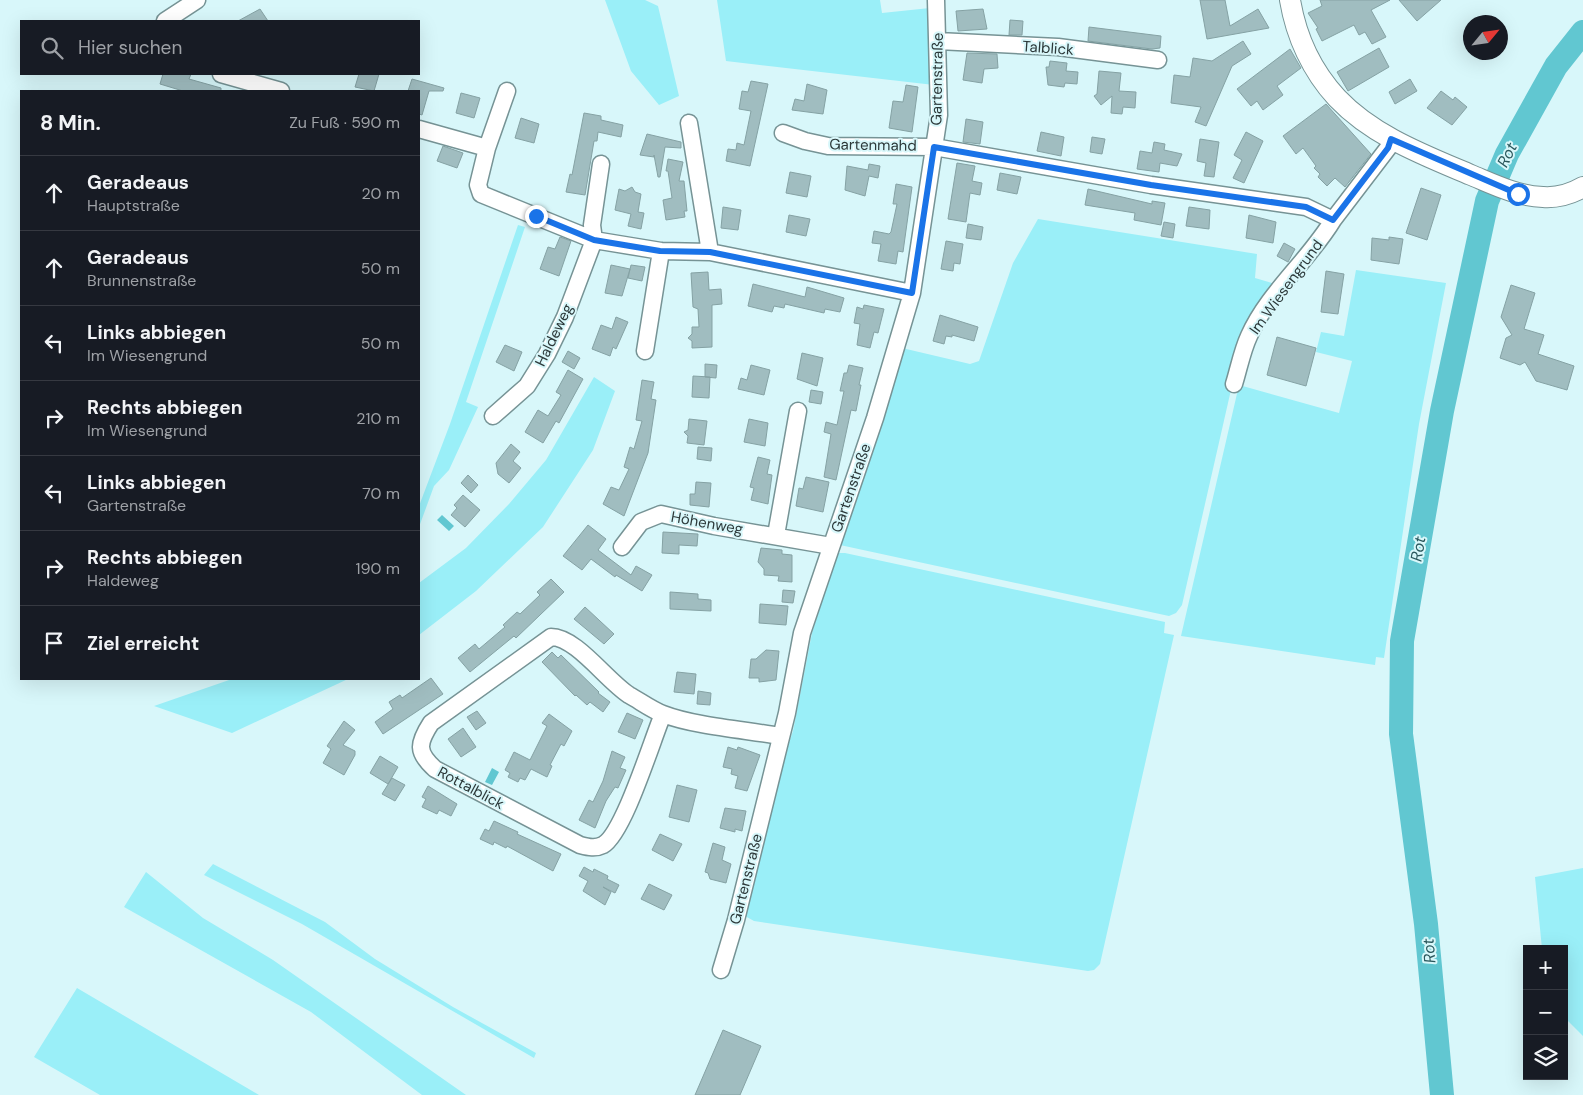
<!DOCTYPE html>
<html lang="de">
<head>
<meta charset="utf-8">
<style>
  :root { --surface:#171b24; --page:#20242c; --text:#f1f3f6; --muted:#9ea1a6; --line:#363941 }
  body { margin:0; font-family:"DM Sans",sans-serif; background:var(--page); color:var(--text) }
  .controls { position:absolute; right:15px; bottom:15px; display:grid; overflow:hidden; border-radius:0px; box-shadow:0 5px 20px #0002 }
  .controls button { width:45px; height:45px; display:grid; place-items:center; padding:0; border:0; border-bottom:1px solid var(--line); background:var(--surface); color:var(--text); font:25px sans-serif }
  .compass { position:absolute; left:1463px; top:15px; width:45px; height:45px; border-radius:50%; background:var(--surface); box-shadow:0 5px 20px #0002; rotate:61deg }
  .stop { position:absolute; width:15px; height:15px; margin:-11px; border:4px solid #1a73e8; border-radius:50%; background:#fff }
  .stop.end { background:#1a73e8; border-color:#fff; box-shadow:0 1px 5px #0008 }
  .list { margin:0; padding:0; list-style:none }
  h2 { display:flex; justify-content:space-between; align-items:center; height:65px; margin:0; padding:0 20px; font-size:21px }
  h2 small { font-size:16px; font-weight:400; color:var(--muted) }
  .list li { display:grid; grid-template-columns:32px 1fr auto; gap:15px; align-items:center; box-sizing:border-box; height:75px; padding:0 20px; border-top:1px solid var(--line) }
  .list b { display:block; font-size:19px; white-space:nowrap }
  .list p { margin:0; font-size:16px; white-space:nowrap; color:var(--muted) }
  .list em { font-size:16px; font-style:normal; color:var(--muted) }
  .icon { flex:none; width:28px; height:28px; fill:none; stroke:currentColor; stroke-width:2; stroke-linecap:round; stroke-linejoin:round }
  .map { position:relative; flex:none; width:1583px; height:1095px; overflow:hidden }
  .search { position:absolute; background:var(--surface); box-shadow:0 5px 20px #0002; left:20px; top:20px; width:400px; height:55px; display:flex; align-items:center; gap:12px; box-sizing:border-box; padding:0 18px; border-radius:0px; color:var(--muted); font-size:19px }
  .panel { position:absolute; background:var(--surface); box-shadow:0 5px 20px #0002; left:20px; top:90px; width:400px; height:590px; border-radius:0px }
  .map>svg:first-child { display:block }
</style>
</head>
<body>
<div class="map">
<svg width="1583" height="1095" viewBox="0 0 1583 1095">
  <rect width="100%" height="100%" fill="#d8f7fa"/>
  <path fill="#9aeff8" d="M605,0H645L658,6L679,96L659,105L631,71Z
    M717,0H880L882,13L930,8L934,85L726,61Z
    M1038,219L1257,254L1255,278L1279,285L1233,381L1182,605L1176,613L1169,616L840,545L902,348L970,364L979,361L1013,263Z
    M518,225L525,227L466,402L478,407L449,470L434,486L419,527V506L450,424Z
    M1356,270L1446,283L1419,424L1384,658L1376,657L1375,665L1181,636L1239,385L1339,413L1352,361L1316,352L1321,332L1344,336Z
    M594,377L615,391L593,450L543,527L476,591L419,635V583L466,548L509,504L546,460Z
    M837,553H845L1165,622L1164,633L1174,635L1100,964L1094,970L1088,971L754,921L745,916L786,751L793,731L812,633Z
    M232,679H348L232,733L154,706Z
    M213,864L325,922L375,959L453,1007L536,1053L534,1058L302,924L204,875Z
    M1583,868V1036L1564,1017V949H1542L1535,877Z
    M146,872L203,918L273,960L466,1095H422L311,1012L124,907Z
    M77,988L259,1095H100L34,1057Z"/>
  <path fill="#61c7d1" d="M442,515L454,526L449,531L437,520Z
    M492,768L499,772L492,785L485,782Z"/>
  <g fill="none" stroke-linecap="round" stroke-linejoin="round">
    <path stroke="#61c7d1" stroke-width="24" d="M1442,1095L1426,924L1401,734L1402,641L1442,411L1487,201L1507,154L1556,66L1583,32"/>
  </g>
  <path fill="#a0bdc0" stroke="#85a2a4" d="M1200,0H1225L1230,26L1258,9L1269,28L1207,39Z
    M1320,0H1390L1371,10L1386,37L1372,44L1365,32L1359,35L1354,25L1322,41L1316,29L1318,28L1308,13L1322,6Z
    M1399,0H1441L1417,21Z
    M260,9L268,21H238Z
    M983,9L987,29L958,31L956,11Z
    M1010,20L1023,21L1022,35H1009Z
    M1089,27L1161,36L1160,48L1152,49L1088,41Z
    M1243,41L1251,54L1232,66L1206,126L1195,122L1201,107L1171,103L1174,75L1190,77L1193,58L1212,61Z
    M1379,48L1389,67L1348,91L1337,72Z
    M1290,49L1301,68L1277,86L1283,95L1263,110L1257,101L1251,106L1237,89Z
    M967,53L997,54L998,68L984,69L982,83L963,80Z
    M1050,61L1067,63L1066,71L1078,72L1077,84L1065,83L1064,87L1048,85L1046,67H1049Z
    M1099,71L1121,73L1119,91L1136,92L1135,108L1123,107L1122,114L1111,113L1112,96L1101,105L1094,96L1097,94Z
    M163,74H191L189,79L221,88V91H183L160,84Z
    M359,74H379L374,91L355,87Z
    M412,79L444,88L443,91H429L422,115L419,114V91H408Z
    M1410,79L1417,91L1395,104L1389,92Z
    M751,81L768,84L750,166L726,161L728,149L736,150L737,143L744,145L751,111L739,109L742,91L748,92Z
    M807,84L827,90L823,114L792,110L795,99L804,101Z
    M906,85L918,87L912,132L889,128L893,101L903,102Z
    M1441,91L1453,100L1455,97L1467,107L1452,125L1427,108Z
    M461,93L480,98L474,118L456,113Z
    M1326,104L1371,154L1345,187L1335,178L1327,186L1318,177L1320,174L1314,168L1316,166L1303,148L1296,154L1283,136Z
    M584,113L601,116V120L623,125L621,137L598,132L597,141H594L585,195L566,192L570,174L572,175Z
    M521,118L539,124L534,143L515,138Z
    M966,119L983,122L980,144L963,142Z
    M1041,132L1064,137L1061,156L1037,151Z
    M1246,132L1263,141L1244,183L1233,178L1242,160L1234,155Z
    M647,134L681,142V148L665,147L660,177H658L654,155V157L640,155Z
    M1092,137L1105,139L1102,154L1090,152Z
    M1200,139L1219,142L1214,177L1204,176L1206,163L1197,161Z
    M1154,142L1165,144L1164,150L1182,154L1177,166L1160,163L1159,172L1137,169L1140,151L1152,153Z
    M443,146L463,153L457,168L437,161Z
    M668,159L683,162L679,181H684L687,211H684L685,217L666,220L663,200L672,198L668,171H666Z
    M957,163L975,166L972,181L982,183L980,195L970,193L966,222L948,219Z
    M869,164L880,166L878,178L869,176L865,196L845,190L847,166L868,170Z
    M790,172L811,176L807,197L786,193Z
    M1000,173L1021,177L1017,194L997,190Z
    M896,184L912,187L903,252L898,251L896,264L878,261L881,244L872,243L874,231L889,234L891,232L897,204H893Z
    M632,187L635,192L641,194L638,212L644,213L641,229L628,226L631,214L615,210L619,189L625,191Z
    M1421,188L1441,195L1427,240L1406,233Z
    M1088,189L1152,204V201L1165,203L1161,225L1134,220L1135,213L1085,205Z
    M723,207L741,210L738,230L721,228Z
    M1189,207L1210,210L1209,229L1186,226Z
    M789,215L810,219L806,236L786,232Z
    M1249,215L1276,222L1273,243L1246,238Z
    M1164,222L1175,224L1173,238L1161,236Z
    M968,224L983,227L981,240L966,238Z
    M560,237L571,241L559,276L540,269L548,247L555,249Z
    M1389,237L1403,239L1399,264L1371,260L1372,238L1389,240Z
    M946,241L963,244L960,264L954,263L953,271L941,269Z
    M1284,243L1295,249L1288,262L1277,256Z
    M611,265L630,269L622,296L605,293Z
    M631,265L645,267L642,281L628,278Z
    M1326,271L1344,274L1338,314L1321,312Z
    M708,272L709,290L721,289L722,304L712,305V347L692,348V341L688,338L692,334V327H699L698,309L693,307L691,273Z
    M753,284L805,297L807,287L844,298L840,312L825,309L824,313L785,304L784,308L774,306L772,312L748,306Z
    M1511,285L1535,293L1524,329L1544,335L1538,354L1574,366L1567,390L1536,381L1525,362L1520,365L1500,358L1506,338L1512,335L1501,317Z
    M864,305L884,309L878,333L874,332L870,348L857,345L860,324L854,323L857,307L863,309Z
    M940,315L978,327L974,341L952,335V337L946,336L944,344L933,341Z
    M616,317L628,322L616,349L613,347L610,356L592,349L601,325L612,329Z
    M1277,337L1316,348L1306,386L1267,375Z
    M505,345L522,352L514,371L496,362Z
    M568,351L580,358L574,369L562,362Z
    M802,353L823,358L817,386L797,379Z
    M705,364L717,365L716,378L705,377Z
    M751,365L770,370L764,395L738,389L741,378L747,380Z
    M849,365L863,368L859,385H861L856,411L851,410L836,480L824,477L831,434L824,432L826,422L837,425L844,391H840L844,373H847Z
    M568,370L583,379L559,423L556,421L543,443L525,432L538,410L548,416L561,395L556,392Z
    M693,376L710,377L709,398L692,397Z
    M642,380L654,382L651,399L656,400L648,453L624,516L603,504L611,487L619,490L629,469L624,467L630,447L634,449L642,421L636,420Z
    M811,390L823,392L821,404L809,402Z
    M689,419L707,421L704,445L687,443L688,436L684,432L688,430Z
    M749,419L768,423L765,446L744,442Z
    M511,444L520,452L513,461L521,468L509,483L498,474L496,463Z
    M698,447L712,448L711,461L697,459Z
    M758,457L770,460L767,474L772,475L768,504L751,500L754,488L750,487Z
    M468,475L478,485L471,493L461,483Z
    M806,477L829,482L823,512L796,506L799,488L803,489Z
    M696,482L711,483L709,507L690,505V494H695Z
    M463,495L480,510L465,527L451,515L457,508L454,505Z
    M588,525L606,539L598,550L631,575L636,566L652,575L642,591L616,575L615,577L591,559L582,570L563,556Z
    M663,532L698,534L697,546L679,545V554L662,553Z
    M761,548L782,550V554L792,555V582L778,581L779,576L764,575V569L758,562Z
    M551,579L564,592L516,638L514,636L470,672L458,658L475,644L479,649L505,627L503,625L517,612L520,614L540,595L537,592Z
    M783,590L795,591L793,603L782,602Z
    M670,592L698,594V599L711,600V611L670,609Z
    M760,604L788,606L786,625L759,623Z
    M585,607L614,634L604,644L574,619Z
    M766,650L779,651L776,680L759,682V678H749L751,659H756Z
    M552,652L558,658L561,655L599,692L598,693L610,702L603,712L590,702L587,705L576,695L575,696L542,662Z
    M677,672L696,674L694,694L674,692Z
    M431,678L443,694L383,734L375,722L393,709L389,702L400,695L402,698Z
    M698,691L711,693L710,705L697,704Z
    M477,711L486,723L476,730L467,717Z
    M627,713L643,720L635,739L618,732Z
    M549,714L572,731L564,746L561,744L550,765L552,766L547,777L531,769L525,780L520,778L518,782L508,777L510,773L505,770L514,752L530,760L547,726L542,723Z
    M344,721L355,730L343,745L355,751V755L344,775L323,763L331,749L327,746Z
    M463,728L476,747L461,757L448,739Z
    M728,747L737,750L738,747L760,755L747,791L735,788L738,776L731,774L732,769L723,767Z
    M612,751L625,757L620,768L626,770L618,788L615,787L606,801L595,828L579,820L589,800L593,802L603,781Z
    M380,756L398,767L388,784L370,773Z
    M392,778L405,785L395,801L382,794Z
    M677,785L697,790L689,822L669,817Z
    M428,786L457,804L451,816L439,810L437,814L422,807L426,799L422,797Z
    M725,808L746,811L742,831L735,829V832L720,828Z
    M494,821L518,832L517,834L561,854L553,871L507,846L506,848L494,842L493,845L480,839L485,829L489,831Z
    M660,834L682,844L673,861L652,850Z
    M713,843L725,847L722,860L731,864L726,883L710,879L708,873L705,872Z
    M584,867L593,872L594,869L608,876L607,879L619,885L615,893L603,887L611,892L605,905L583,891L588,881L579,876Z
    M649,884L672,895L664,910L641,899Z
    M723,1030L761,1046L740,1095H695Z"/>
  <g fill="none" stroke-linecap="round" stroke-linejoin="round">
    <defs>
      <path id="minor" d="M165,21L197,0
        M938,41L1058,47L1158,60
        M221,74L281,91
        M689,123L710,252
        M419,129L487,148L478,185L481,194L594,240L661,251L710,252L912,293
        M783,133L805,141L828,146L934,147L1151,185L1306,207L1333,220L1388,148L1391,139
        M487,148L507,91
        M645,351L661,251
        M1234,384C1239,368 1242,351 1249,336C1268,293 1309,260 1333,220
        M493,416L527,386L547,354L565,317L594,240L592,225L601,164
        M776,535L798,411
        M622,547L641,522L661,514L714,526L831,546
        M663,714C652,740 624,833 603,845C595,849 588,847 580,845L435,769C416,752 418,743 431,723L551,637C576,637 606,680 629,695C640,701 652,710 663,714C694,726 746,730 780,736
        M721,970L736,920L787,713L802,633L875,418L912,293L939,115L936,0"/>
      <path id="tertiary" d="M1290,0C1296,36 1312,71 1337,98C1373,136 1424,155 1471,175C1495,185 1517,196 1543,197C1558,198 1571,194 1583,187"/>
    </defs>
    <use href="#minor" stroke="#769395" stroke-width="19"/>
    <use href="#tertiary" stroke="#769395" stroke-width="22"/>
    <use href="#minor" stroke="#fff" stroke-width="16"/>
    <use href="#tertiary" stroke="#fff" stroke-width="20"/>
  </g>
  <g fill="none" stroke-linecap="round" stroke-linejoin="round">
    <path stroke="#1a73e8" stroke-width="6" d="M536,216L594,240L660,251L710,252L912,293L934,147L1151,185L1306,207L1333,220L1388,148L1391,139L1518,194"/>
  </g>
  <g text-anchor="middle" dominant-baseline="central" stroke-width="4" stroke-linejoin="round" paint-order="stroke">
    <g font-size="15" fill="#2c3839" stroke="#d8f7fa">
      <text transform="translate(1048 48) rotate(4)">Talblick</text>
      <text transform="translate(937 79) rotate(-89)">Gartenstraße</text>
      <text transform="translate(873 145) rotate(1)">Gartenmahd</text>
      <text transform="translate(1286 287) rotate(-54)">Im Wiesengrund</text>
      <text transform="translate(554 335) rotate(-64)">Haldeweg</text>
      <text transform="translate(851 488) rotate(-71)">Gartenstraße</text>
      <text transform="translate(707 523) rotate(10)">Höhenweg</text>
      <text transform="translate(471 788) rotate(28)">Rottalblick</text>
      <text transform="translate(746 879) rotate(-76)">Gartenstraße</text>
    </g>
    <g font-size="16" font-style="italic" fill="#2a575c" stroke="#d8f7fa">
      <text transform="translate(1507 155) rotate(-64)">Rot</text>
      <text transform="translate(1418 549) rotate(-80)">Rot</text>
      <text transform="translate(1429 951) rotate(-95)">Rot</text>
    </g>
  </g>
</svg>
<div class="controls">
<button>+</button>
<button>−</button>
<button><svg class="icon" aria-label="layers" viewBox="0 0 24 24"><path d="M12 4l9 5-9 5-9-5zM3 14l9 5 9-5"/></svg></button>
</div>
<svg class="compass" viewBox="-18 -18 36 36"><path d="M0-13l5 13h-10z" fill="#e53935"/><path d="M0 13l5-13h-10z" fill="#9ea1a6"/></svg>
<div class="stop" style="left:1518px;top:194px"></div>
<div class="stop end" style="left:536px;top:216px"></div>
<div class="search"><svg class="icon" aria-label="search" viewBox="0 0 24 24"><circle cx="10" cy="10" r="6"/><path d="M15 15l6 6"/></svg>Hier suchen</div>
<section class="panel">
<h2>8 Min.<small>Zu Fuß · 590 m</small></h2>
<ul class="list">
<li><svg class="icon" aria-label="ahead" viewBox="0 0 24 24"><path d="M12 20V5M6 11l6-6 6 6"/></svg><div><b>Geradeaus</b><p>Hauptstraße</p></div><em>20 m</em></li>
<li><svg class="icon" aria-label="ahead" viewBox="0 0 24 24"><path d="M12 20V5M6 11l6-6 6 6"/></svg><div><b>Geradeaus</b><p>Brunnenstraße</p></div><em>50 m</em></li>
<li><svg class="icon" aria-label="left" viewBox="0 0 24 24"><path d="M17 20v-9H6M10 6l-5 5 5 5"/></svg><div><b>Links abbiegen</b><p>Im Wiesengrund</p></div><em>50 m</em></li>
<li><svg class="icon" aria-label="right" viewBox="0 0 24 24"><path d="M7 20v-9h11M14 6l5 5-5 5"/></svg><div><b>Rechts abbiegen</b><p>Im Wiesengrund</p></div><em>210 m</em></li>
<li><svg class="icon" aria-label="left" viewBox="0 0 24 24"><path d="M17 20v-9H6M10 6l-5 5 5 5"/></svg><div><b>Links abbiegen</b><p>Gartenstraße</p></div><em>70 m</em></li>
<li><svg class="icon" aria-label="right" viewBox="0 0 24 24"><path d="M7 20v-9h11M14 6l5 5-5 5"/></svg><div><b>Rechts abbiegen</b><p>Haldeweg</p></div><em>190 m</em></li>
<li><svg class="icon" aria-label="arrive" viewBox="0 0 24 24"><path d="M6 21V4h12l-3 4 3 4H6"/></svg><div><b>Ziel erreicht</b></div></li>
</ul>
</section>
</div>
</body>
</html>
